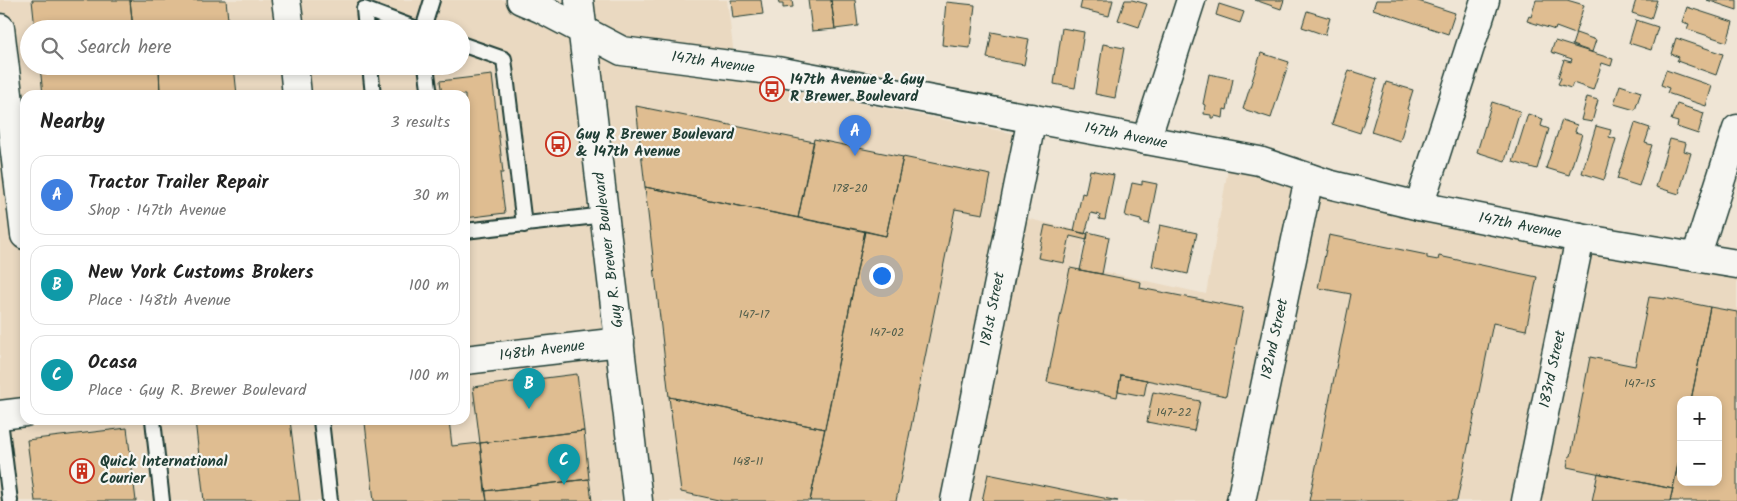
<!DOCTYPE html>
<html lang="en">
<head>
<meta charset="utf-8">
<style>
  :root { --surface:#fff; --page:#f2f2f2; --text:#222; --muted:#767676; --line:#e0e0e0; --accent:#111827 }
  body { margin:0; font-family:Kalam,sans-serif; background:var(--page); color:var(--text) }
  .controls { position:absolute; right:15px; bottom:15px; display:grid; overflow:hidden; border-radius:10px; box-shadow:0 2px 8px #0003 }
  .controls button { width:45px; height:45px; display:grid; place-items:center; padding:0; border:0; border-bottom:1px solid var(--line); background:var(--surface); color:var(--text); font:25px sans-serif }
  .you { position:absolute; left:881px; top:275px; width:18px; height:18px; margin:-12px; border:4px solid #fff; border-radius:50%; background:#1a73e8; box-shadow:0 0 0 8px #1a73e833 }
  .badge { display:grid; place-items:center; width:32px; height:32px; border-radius:50%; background:var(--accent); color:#fff; font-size:16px; font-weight:700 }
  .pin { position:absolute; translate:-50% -41px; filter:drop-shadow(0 1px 2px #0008) }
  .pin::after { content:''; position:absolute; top:26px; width:18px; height:15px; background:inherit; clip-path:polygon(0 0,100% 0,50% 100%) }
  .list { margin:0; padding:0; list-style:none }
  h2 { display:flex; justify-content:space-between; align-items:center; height:65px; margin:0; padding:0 20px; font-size:21px }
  h2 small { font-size:16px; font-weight:400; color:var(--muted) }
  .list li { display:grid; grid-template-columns:32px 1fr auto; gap:15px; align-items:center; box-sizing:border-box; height:80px; margin:0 10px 10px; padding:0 10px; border:1px solid var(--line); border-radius:15px }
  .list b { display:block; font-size:19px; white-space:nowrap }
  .list p { margin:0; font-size:16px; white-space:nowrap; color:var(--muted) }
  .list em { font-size:16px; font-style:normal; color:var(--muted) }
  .icon { flex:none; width:28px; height:28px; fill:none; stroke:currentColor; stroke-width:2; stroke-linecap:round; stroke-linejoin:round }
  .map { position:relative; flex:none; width:1737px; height:501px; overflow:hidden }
  .search { position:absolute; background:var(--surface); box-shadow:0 2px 8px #0003; left:20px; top:20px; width:450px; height:55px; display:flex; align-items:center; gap:12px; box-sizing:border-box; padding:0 18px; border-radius:28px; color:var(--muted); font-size:19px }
  .panel { position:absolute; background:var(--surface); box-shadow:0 2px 8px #0003; left:20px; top:90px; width:450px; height:335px; border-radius:15px }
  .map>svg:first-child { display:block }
</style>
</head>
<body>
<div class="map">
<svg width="1737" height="501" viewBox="0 0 1737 501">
  <rect width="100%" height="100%" fill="#efe5d5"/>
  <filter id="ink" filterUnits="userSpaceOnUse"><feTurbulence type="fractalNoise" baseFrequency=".02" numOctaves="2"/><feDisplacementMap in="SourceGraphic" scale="10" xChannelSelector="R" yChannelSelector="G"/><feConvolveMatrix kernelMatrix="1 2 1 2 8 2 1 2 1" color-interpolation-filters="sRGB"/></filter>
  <g filter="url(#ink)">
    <path fill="#ead9c1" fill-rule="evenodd" d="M0,0H727L737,79L1042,139L1025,218L1086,232L1079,266L1206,294L1228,169L1737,266V501H0ZM29,29H461V66H29ZM25,95H465V420H25ZM1681,400H1718V482H1681Z"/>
    <path fill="#dfbd91" stroke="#1f3d34" d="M32,0H130L133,29H35Z
      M130,0H226L229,29H133Z
      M731,0H761L763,14L733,18Z
      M778,0H792L793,7L783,8V4H779Z
      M808,0H831L835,29L812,31Z
      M831,0H855L858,26L835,29Z
      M1082,0H1113L1109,16L1080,9Z
      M1125,0H1132L1147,4L1139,27L1118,20Z
      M1255,0H1284L1281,9Z
      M1376,0H1415L1455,13L1448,34L1373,9Z
      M1536,0H1567L1584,5L1575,34L1556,27L1555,30L1527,21L1529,16L1531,17Z
      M1636,0H1657L1651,19L1632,13Z
      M1707,0H1737V10Z
      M946,2L975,5L970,48L942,45Z
      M1219,4L1244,12L1240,23L1216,15Z
      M1687,7L1733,22L1727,42L1687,29L1689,24L1682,22Z
      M1307,11L1330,18L1325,35L1302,27Z
      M1636,20L1658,27L1651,50L1629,43Z
      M1062,28L1084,32L1075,88L1054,84Z
      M992,32L1029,39L1024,65L987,58Z
      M1576,33L1596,40L1592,52L1572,45Z
      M1676,38L1723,54L1716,75L1677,61L1679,57L1671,54Z
      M1555,41L1613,59L1611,66L1602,63L1593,90L1573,83L1571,88L1558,84L1561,78L1558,77L1564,60L1571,62L1572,59L1551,52Z
      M1103,44L1124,48L1115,98L1095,94Z
      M1261,53L1289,62L1271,118L1243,109Z
      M40,66H159L160,95H43Z
      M159,66H234L237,95H160Z
      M1349,70L1377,79L1360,133L1332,124Z
      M1666,70L1712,86L1706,106L1667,93L1669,88L1661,85Z
      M1209,74L1233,79L1227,110L1224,109L1223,118L1215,116L1214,118H1211V115L1204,114L1205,105L1203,104Z
      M492,75L503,173H500L505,213L465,218V95H442L440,81Z
      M1386,82L1413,90L1407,109L1409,110L1400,141L1371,132Z
      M1620,85L1641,92L1635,110L1614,104Z
      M1587,97L1598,100L1592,122L1581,120Z
      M1492,102L1520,111L1505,161L1477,152Z
      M1677,104L1704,113L1698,134L1677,127L1678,122L1671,120Z
      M636,106L814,142L798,218L645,187Z
      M1528,114L1543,119L1541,126L1549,129L1537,169L1513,162Z
      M1562,120L1577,125L1575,132L1582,134L1569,175L1546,168Z
      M1635,123L1650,128L1645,143L1652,145L1639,186L1617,179Z
      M1596,126L1611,130L1609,137L1616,139L1604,180L1582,173Z
      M814,139L903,157L886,236L798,218Z
      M1670,139L1686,143L1684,151L1691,153L1679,194L1656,187Z
      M903,157L991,175L983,214L955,209L896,501H810L865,231L886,236Z
      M1090,170L1114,175L1105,220L1099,219L1100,215L1091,213L1085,234L1074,231L1082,193L1085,194Z
      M1142,181L1157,184L1149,224L1141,222V220L1125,216L1132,183L1142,185Z
      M645,187L865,231L825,429L669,397Z
      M1045,225L1088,234L1087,240L1070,236L1064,263L1038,258Z
      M1160,225L1197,233L1188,274L1152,266Z
      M1088,232L1109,237L1102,274L1080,270Z
      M1329,235L1427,255V258L1438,260L1439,256L1537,277L1526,330L1493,323L1457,501H1309L1351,294L1318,288Z
      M1070,268L1141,282L1140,288L1243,308L1226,396L1121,375L1117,397L1047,382Z
      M1649,297L1665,299V298L1710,307L1691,400H1681V450L1673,489L1567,467L1569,456H1571L1590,357L1635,366Z
      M1710,307L1737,312V501H1670L1681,450V482H1718V400H1691Z
      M577,374L584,431L480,443L473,387Z
      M1121,375L1147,380L1144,396L1118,391Z
      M1153,392L1200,401L1194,431L1147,422Z
      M669,397L825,429L810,501H723L681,492Z
      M195,420H290L300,501H204Z
      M389,420H449L452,446L480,443L487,501H374L365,423Z
      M127,428L136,501H35L27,440Z
      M584,431L589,479L485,491L480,443Z
      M1598,473L1673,489L1670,501H1592Z
      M988,474L1118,501H982Z
      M589,479L592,501H487L485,491Z"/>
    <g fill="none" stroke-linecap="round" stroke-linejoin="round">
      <defs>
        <path id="service" d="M366,29L364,9L417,29
          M423,29L432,0
          M461,44L504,59L524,225
          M370,66L373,95
          M426,66L430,95
          M465,231L605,215
          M0,420L10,501
          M153,420L162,501
          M321,420L330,501"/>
        <path id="minor" d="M286,0L290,29
          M0,28L25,235
          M294,66L297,95
          M1146,140L1191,0
          M1419,206L1485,0
          M1696,257L1737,129
          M465,360L620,342
          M0,415L25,412
          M955,501L1032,118
          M1241,501L1309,178
          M1526,501L1580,238"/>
        <path id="tertiary" d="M521,0L542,9L622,51L777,71L1259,161L1328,184L1419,206L1580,238L1737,264"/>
        <path id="secondary" d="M579,0L638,501"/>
      </defs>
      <use href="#service" stroke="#1f3d34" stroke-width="18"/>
      <use href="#minor" stroke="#1f3d34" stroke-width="31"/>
      <use href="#tertiary" stroke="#1f3d34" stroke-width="31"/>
      <use href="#secondary" stroke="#1f3d34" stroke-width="31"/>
      <use href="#service" stroke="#f6f6f2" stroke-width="14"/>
      <use href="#minor" stroke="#f6f6f2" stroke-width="28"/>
      <use href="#tertiary" stroke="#f6f6f2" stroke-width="28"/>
      <use href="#secondary" stroke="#f6f6f2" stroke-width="28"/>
    </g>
  </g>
  <defs>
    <symbol id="bus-ring" viewBox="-11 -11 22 22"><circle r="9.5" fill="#f6f6f2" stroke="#c8321e" stroke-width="1.5"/><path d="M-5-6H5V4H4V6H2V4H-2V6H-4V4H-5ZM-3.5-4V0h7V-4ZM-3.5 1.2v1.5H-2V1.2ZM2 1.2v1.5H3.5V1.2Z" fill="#c8321e"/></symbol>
    <symbol id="building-ring" viewBox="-11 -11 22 22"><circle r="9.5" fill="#f6f6f2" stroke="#c8321e" stroke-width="1.5"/><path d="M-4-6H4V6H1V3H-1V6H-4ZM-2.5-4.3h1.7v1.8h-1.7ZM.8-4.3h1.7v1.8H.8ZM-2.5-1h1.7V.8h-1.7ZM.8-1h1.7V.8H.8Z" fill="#c8321e"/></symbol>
  </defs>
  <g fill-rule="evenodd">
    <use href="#bus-ring" x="758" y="75" width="28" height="28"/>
    <use href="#bus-ring" x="544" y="130" width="28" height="28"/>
    <use href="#building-ring" x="68" y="457" width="28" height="28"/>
  </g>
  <g text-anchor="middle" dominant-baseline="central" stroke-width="4.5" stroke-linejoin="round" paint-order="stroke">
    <g font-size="12" fill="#4f5d4b">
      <text x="850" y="188">178-20</text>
      <text x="754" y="314">147-17</text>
      <text x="887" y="332">147-02</text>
      <text x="1640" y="383">147-15</text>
      <text x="1174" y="412">147-22</text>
      <text x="748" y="461">148-11</text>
    </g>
    <g font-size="15" fill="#1f3d34" stroke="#f6f6f2">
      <text transform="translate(713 63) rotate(8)">147th Avenue</text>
      <text transform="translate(1126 136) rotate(11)">147th Avenue</text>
      <text transform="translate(1520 226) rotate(11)">147th Avenue</text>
      <text transform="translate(609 250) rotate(-97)">Guy R. Brewer Boulevard</text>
      <text transform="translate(993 309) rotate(-79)">181st Street</text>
      <text transform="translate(1275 339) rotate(-78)">182nd Street</text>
      <text transform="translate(542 351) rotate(-7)">148th Avenue</text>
      <text transform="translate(1553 369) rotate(-78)">183rd Street</text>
    </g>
    <g font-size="15" font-weight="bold" fill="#1f3d34" stroke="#f6f6f2" text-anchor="start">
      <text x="790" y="80">147th Avenue &amp; Guy<tspan x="790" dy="17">R Brewer Boulevard</tspan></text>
      <text x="576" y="135">Guy R Brewer Boulevard<tspan x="576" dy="17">&amp; 147th Avenue</tspan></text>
      <text x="100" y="462">Quick International<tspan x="100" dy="17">Courier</tspan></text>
    </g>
  </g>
</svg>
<div class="controls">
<button>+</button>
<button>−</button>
</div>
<div class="you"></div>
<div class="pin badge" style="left:855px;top:156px;background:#3f7fe0">A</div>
<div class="pin badge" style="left:529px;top:409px;background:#0f9aa8">B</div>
<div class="pin badge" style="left:564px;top:485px;background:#0f9aa8">C</div>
<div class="search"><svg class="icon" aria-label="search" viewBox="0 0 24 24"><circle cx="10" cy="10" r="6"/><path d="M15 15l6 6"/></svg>Search here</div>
<section class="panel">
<h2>Nearby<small>3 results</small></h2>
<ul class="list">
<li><span class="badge" style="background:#3f7fe0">A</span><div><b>Tractor Trailer Repair</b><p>Shop · 147th Avenue</p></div><em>30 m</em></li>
<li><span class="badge" style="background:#0f9aa8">B</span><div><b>New York Customs Brokers</b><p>Place · 148th Avenue</p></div><em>100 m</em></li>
<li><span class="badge" style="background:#0f9aa8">C</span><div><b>Ocasa</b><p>Place · Guy R. Brewer Boulevard</p></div><em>100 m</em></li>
</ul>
</section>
</div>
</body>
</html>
